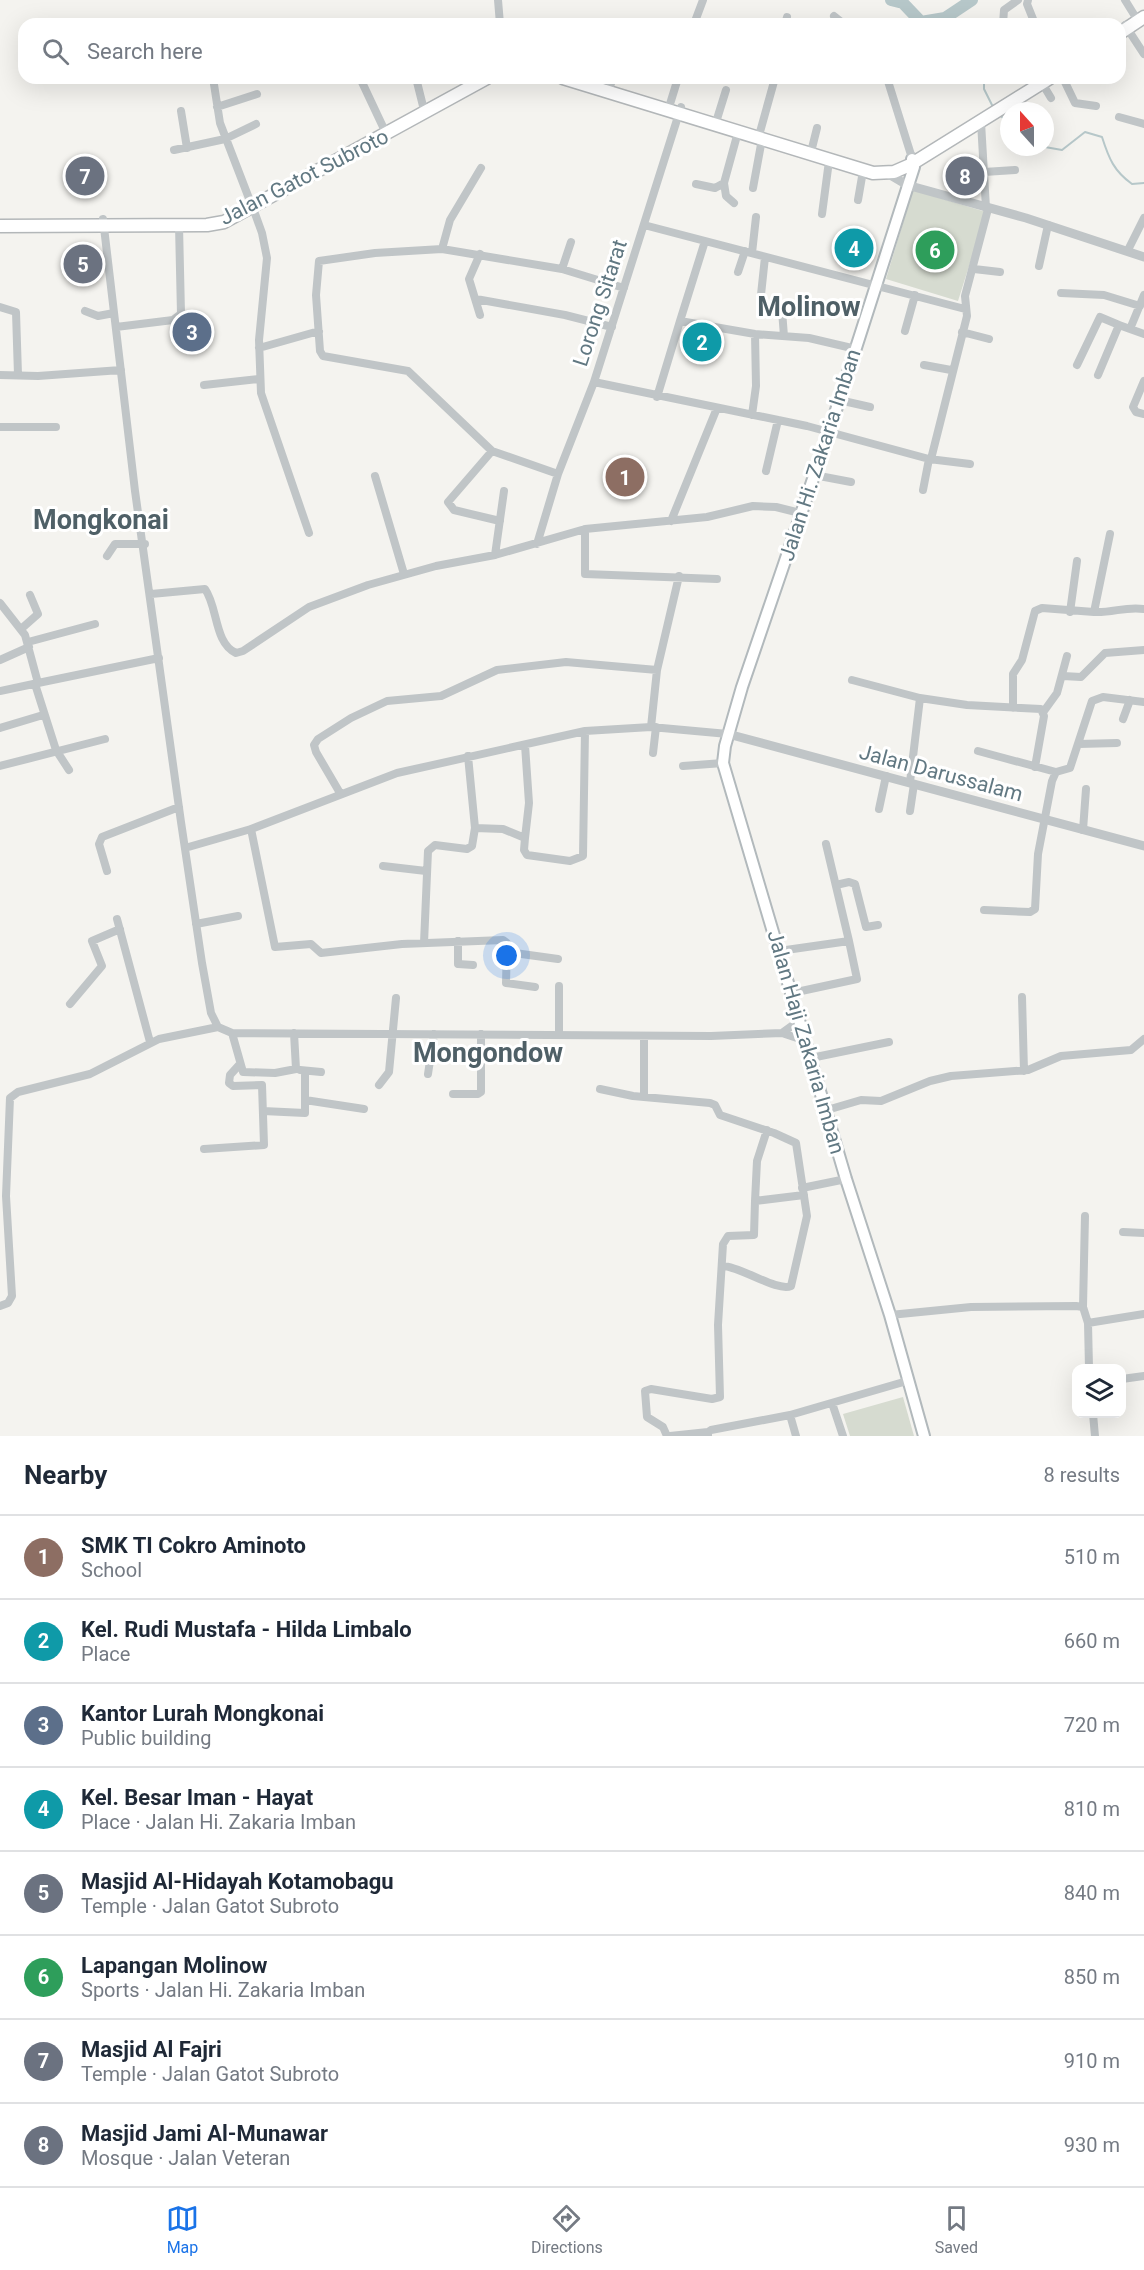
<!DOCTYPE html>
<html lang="en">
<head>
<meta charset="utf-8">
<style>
  :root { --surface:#fff; --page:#f2f2f3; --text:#1f2937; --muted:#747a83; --line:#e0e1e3; --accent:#1a73e8 }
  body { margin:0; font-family:Roboto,sans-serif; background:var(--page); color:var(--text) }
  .controls { position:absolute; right:18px; bottom:18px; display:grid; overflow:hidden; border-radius:12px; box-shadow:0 6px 24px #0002 }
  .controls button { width:54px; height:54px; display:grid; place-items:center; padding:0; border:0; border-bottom:2px solid var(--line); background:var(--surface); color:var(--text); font:30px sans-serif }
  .compass { position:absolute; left:1000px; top:102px; width:54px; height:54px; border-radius:50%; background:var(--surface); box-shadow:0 6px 24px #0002; rotate:339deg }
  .you { position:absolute; left:507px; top:956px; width:21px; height:21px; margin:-15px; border:4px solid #fff; border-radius:50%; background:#1a73e8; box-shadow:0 0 0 9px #1a73e833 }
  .badge { display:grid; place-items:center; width:39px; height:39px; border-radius:50%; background:var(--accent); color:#fff; font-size:20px; font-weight:700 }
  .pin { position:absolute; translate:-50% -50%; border:3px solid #fff; box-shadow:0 2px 6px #0006 }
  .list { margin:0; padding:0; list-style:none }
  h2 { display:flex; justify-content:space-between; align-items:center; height:78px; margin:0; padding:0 24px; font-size:26px }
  h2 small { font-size:20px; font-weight:400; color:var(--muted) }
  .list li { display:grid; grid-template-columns:39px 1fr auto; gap:18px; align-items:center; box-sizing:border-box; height:84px; padding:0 24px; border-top:2px solid var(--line) }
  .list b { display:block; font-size:22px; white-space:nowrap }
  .list p { margin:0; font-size:20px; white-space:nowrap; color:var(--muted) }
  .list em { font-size:20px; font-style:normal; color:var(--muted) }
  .icon { flex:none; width:33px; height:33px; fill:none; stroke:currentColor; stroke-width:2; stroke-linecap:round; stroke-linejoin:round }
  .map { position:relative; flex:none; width:1144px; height:1436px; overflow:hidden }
  .search { position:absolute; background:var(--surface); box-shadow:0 6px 24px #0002; left:18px; right:18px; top:18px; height:66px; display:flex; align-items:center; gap:15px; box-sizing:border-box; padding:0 21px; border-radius:18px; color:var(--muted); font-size:22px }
  .sheet { height:750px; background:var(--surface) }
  nav { display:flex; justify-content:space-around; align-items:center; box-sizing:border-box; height:84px; border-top:2px solid var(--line); background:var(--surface); font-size:16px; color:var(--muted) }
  nav a { display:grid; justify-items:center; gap:3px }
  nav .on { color:var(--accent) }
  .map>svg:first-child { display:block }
</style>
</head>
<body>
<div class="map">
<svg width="1144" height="1436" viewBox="0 0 1144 1436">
  <rect width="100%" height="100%" fill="#f4f3ef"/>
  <path fill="#d6dbd0" d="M913,190L986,212L958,301L886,279Z
    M903,1397L914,1436H850L843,1414Z"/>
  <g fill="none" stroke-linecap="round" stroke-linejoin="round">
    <path stroke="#b6c7c9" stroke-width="2" d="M945,18L962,24
      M984,78V89L994,109
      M1000,115L1009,124
      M1045,147L1062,150L1085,132L1102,137C1109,159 1114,171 1132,184L1144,183"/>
    <path stroke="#b6c7c9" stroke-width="12" d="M891,0L903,3L921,22L945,18L972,0"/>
    <defs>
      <path id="secondary" d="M912,159L914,167L829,432L742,687L725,746L723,763L846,1179L890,1315L924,1436"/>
      <path id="trunk" d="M1120,33L1144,17
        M563,78L873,173L894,172L910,165L1050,78
        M0,226L207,225L224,222L487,78"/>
    </defs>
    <use href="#secondary" stroke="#b2b9bc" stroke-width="14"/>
    <use href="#trunk" stroke="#b3b7b9" stroke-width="15"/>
    <path stroke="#c0c5c7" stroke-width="8" d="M498,0L500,24
      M1028,0L1027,4L1035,24
      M1125,0L1138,21
      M834,16L844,24
      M1077,23L1078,24
      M694,24L703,0
      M785,24L787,17
      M1003,24L1004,10L1018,0
      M1125,25L1144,54
      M213,78L220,123L250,201
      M360,78L384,129
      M416,78L423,106
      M861,78H873
      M887,78L912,158
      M1063,78L1075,103L1096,106
      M1042,83L1051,98
      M610,86L613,78
      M670,104L678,78
      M217,107L257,94
      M681,107L594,382L807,426L929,459L970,464
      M181,111L187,148
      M1119,117L1144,124
      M717,119L726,90
      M981,122L986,208
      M760,132L775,78
      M812,148L817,128
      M174,150L225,139L256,124
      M984,172L1015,170
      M724,183L726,196L734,203
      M696,184L715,188L724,183L738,132
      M753,188L762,139
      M858,200L863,171
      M253,208L262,233L267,258L259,340L261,393L309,533
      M822,214L829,161
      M103,219L135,491L181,822L202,963L211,1013L218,1027L232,1033L711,1036L782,1033L806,1041
      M644,225L965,309
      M705,241L680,321L755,334L809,338L856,349
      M442,249L450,220L481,168
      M1128,250L1144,218
      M752,253L756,217
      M1039,266L1048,225
      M562,269L571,242
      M974,269L1000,272
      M738,272L745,251
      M1061,293L1104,295L1140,306
      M476,299L565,315L612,327
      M760,304L765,257
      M0,307L16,312L18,375
      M85,311L98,316L114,313
      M782,311L784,336
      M480,315L469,279L480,254
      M116,327L173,320L181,314L179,225
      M1130,329L1144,334
      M905,331L915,295
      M962,332L989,339
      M259,348L319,331
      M924,365L951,370
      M1077,365L1100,317L1119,325
      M0,375L38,376L121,370
      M1098,375L1119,325L1130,329L1144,295
      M1144,381L1133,407L1136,412L1144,414
      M204,385L259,379
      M657,397L680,321
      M839,400L870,407
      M752,415L756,386L755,334
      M0,427H56
      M492,451L448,502L454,510L500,521
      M931,459L967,316L965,296L988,209
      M766,471L778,420
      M558,474L492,451L408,371L323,356L320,351L316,295L319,261L375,253L442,249L562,269L624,288
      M814,475L851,482
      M375,476L404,574
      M923,490L929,459
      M671,521L717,408
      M585,529V574L717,579
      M1110,534L1094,612C1113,613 1126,606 1144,609
      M537,544L558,474L594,382
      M495,555L504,491
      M107,556L115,544H145
      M151,594L205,589C218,607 214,643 236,653L243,651L309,607L368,585L436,566L495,555L585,529L707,517L753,506L776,507L800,513
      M0,603L25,635L38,683L159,658
      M1070,612L1077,561
      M21,629L38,614L30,595
      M28,642L95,624
      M0,660L29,647
      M657,670L679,576
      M1063,676L1081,677L1105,653L1144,650
      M852,680L920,698
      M35,684L56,750L69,770
      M0,691L38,683
      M1013,708V674L1022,660L1035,611L1042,608L1094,612
      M1044,711L1057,693L1067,656
      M1123,719L1130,700
      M0,728L43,715
      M1079,744L1117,743
      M978,751L1056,772
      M653,753L656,727
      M0,766L105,739
      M683,766L723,763
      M910,782L920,698L967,705L1041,709L1044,716L1035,767
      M340,793L316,752L314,745L318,739L351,718L387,701L441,696L497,670L566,662L657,670L651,727
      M879,809L886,776
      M910,811L914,784
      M475,828L503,829L525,838L524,850L527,855L570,861L583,856L585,731
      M251,829L275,947L311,944L321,953L402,944L503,940L507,943L506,983L535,987
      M1083,830L1086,789
      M525,838L529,803L525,745
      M185,848L251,829L397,773L585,731L651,727L728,734
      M383,866L426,871
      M107,871L99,844L102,837L179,807
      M836,885L849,882L855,884L866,927L878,925
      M984,910L1030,912L1035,909L1038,854L1052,781L1056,772L1070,768L1092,701L1103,697L1144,702
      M117,919L150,1042
      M196,924L238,916
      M458,941V964L473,965
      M424,943L428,851L435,845L467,849L472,846L475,828L468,756
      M779,951L849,941L826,844
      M507,952L558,959
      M559,986V1033
      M792,993L857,979L849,941
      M1022,997L1024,1071
      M70,1004L102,966L92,941L120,929
      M232,1033L243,1072L275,1073L296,1069L294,1033
      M782,1033L800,1020
      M644,1036V1097
      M811,1058L889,1042
      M300,1070L321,1072
      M428,1074L434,1034
      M379,1085L389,1072L396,998
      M600,1089L633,1096L710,1103L715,1105L720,1115L774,1133L796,1143L807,1216L791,1286C777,1292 742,1267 723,1266
      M453,1094H478L481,1092V1034
      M305,1100L364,1109
      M827,1110L861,1100L881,1101L930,1081L951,1076L1028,1070L1061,1056L1131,1050L1144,1039
      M263,1111L305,1113V1071
      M767,1130L757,1161L755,1201L804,1195
      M204,1149L264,1145L262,1085L233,1086L229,1083L230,1075L240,1064
      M802,1188L846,1179
      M1123,1232L1144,1233
      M0,1306L8,1303L12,1296L6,1196L10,1098L18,1092L90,1074L159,1039L218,1027
      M1083,1307L1085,1216
      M890,1315L971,1307L1076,1306L1083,1307L1088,1323
      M1089,1368L1088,1323L1144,1314
      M1122,1379L1144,1376
      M832,1403L843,1436
      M1093,1414L1095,1436
      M790,1415L796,1436
      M667,1436L663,1427L647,1417L645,1391L651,1389L712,1399L720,1397L718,1325L723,1244L728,1236L754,1235L755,1201
      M670,1436L708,1432
      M708,1436V1432L711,1430L790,1415L907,1381"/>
    <path stroke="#c0c5c7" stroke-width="9" d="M885,172L907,185L1026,218L1144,257
      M728,734L1144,846"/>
    <use href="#secondary" stroke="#fff" stroke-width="10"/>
    <use href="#trunk" stroke="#fff" stroke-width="12"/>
  </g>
  <g text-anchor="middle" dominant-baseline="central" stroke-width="6" stroke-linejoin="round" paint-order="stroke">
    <g font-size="21" fill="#617882" stroke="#fff">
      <text transform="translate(304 177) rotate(-27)">Jalan Gatot Subroto</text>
      <text transform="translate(600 303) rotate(-72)">Lorong Sitarat</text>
      <text transform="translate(820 455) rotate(-72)">Jalan Hi. Zakaria Imban</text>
      <text transform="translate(941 773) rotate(15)">Jalan Darussalam</text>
      <text transform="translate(806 1042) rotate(74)">Jalan Haji Zakaria Imban</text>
    </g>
    <g font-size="27" font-weight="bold" fill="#4f6067" stroke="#fff">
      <text x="809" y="307">Molinow</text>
      <text x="101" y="520">Mongkonai</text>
      <text x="488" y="1053">Mongondow</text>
    </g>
  </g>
</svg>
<div class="controls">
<button><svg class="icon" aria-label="layers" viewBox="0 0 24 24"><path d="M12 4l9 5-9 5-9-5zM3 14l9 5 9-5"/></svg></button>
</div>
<svg class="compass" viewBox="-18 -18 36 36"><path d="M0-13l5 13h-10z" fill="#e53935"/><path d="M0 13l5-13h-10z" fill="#747a83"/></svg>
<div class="you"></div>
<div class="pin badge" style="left:625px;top:477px;background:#8d6e63">1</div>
<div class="pin badge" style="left:702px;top:342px;background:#0f9aa8">2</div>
<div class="pin badge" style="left:192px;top:332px;background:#5c6f8a">3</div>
<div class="pin badge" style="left:854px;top:248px;background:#0f9aa8">4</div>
<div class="pin badge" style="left:83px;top:264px;background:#6b7280">5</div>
<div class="pin badge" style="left:935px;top:250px;background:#2e9e5b">6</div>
<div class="pin badge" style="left:85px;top:176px;background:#6b7280">7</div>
<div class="pin badge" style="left:965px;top:176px;background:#6b7280">8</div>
<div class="search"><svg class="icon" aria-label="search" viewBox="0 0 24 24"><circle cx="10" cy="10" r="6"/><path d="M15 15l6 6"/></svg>Search here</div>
</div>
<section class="sheet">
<h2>Nearby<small>8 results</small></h2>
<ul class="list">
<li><span class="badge" style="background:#8d6e63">1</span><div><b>SMK TI Cokro Aminoto</b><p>School</p></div><em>510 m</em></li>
<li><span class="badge" style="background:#0f9aa8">2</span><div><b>Kel. Rudi Mustafa - Hilda Limbalo</b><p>Place</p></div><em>660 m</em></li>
<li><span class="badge" style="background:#5c6f8a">3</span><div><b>Kantor Lurah Mongkonai</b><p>Public building</p></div><em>720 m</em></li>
<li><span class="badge" style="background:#0f9aa8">4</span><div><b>Kel. Besar Iman - Hayat</b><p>Place · Jalan Hi. Zakaria Imban</p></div><em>810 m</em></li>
<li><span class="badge" style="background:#6b7280">5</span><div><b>Masjid Al-Hidayah Kotamobagu</b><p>Temple · Jalan Gatot Subroto</p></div><em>840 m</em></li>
<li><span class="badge" style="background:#2e9e5b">6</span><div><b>Lapangan Molinow</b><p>Sports · Jalan Hi. Zakaria Imban</p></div><em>850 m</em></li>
<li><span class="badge" style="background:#6b7280">7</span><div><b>Masjid Al Fajri</b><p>Temple · Jalan Gatot Subroto</p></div><em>910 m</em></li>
<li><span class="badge" style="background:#6b7280">8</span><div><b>Masjid Jami Al-Munawar</b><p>Mosque · Jalan Veteran</p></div><em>930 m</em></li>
</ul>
</section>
<nav>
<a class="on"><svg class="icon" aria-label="map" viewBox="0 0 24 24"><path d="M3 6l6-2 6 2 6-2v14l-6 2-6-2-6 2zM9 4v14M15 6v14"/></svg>Map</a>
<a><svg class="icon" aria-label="directions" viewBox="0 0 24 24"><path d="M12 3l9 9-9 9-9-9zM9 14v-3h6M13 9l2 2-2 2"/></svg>Directions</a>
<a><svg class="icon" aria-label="saved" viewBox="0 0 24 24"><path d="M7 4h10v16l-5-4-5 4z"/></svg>Saved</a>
</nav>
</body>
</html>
